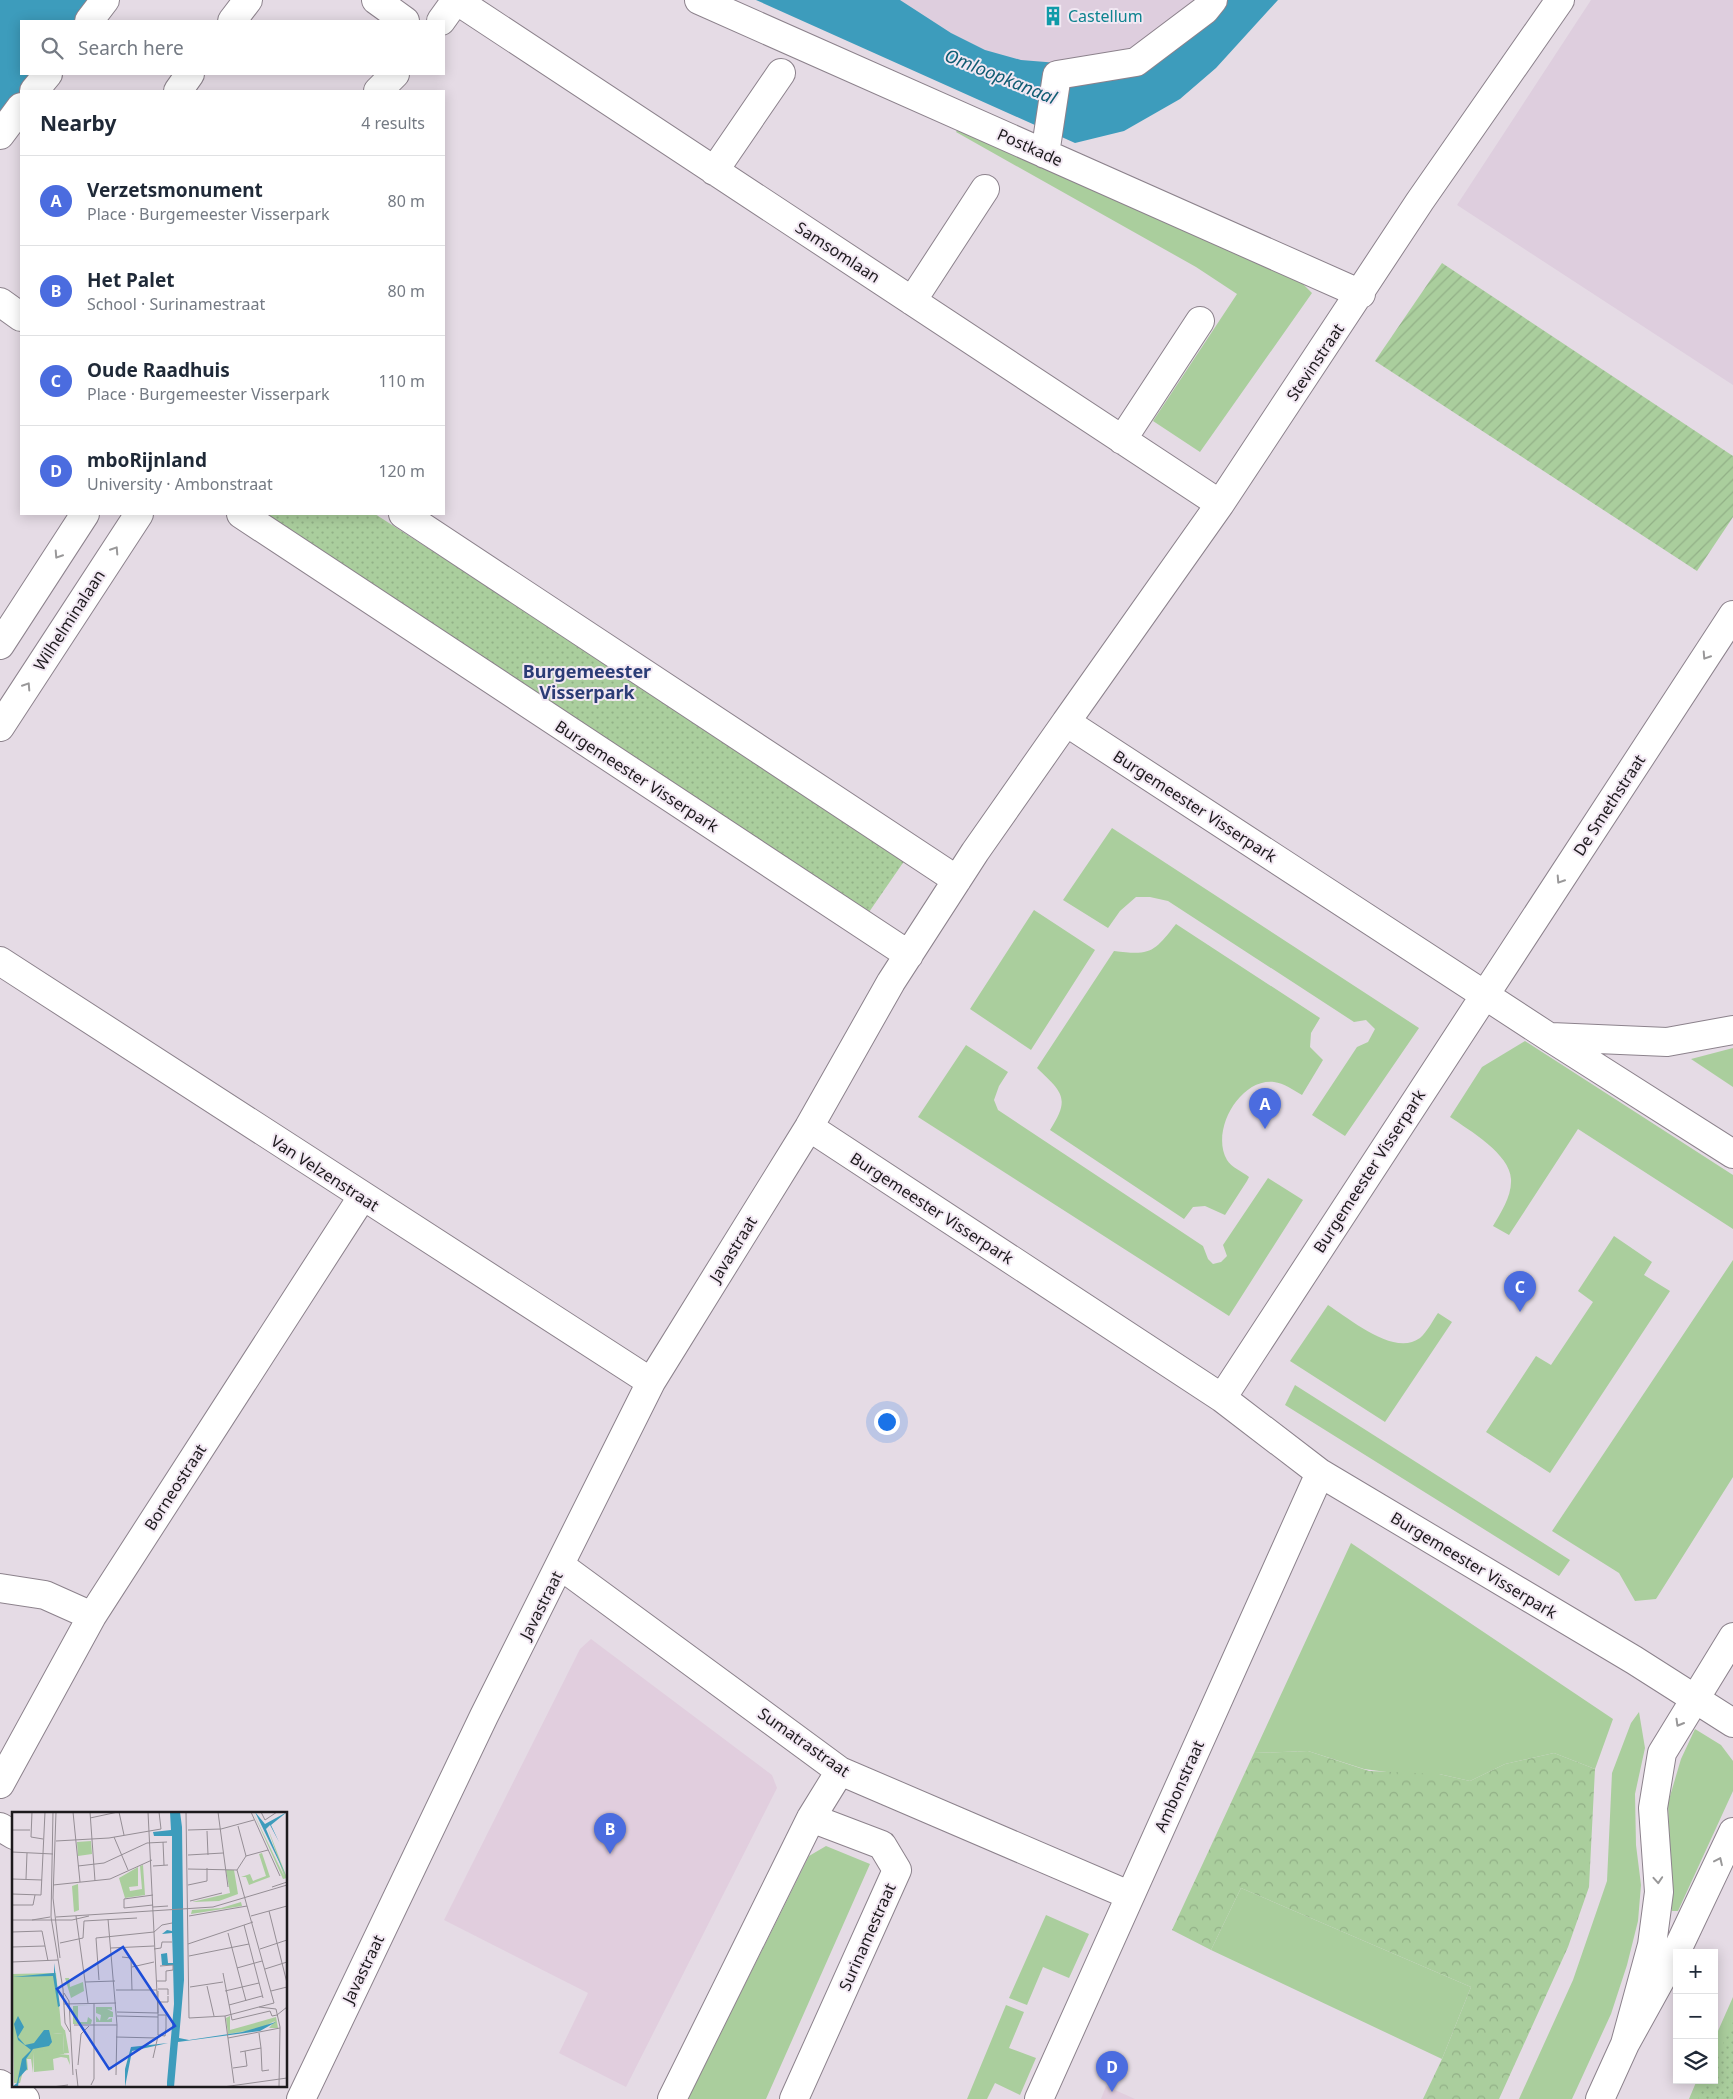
<!DOCTYPE html>
<html lang="en">
<head>
<meta charset="utf-8">
<style>
  :root { --surface:#fff; --page:#f2f2f3; --text:#1f2937; --muted:#747a83; --line:#e0e1e3; --accent:#4b6cdf }
  body { margin:0; font-family:"Noto Sans",sans-serif; background:var(--page); color:var(--text) }
  .controls { position:absolute; right:15px; bottom:15px; display:grid; overflow:hidden; border-radius:0px; box-shadow:0 2px 12px #0003 }
  .controls button { width:45px; height:45px; display:grid; place-items:center; padding:0; border:0; border-bottom:1px solid var(--line); background:var(--surface); color:var(--text); font:25px sans-serif }
  .you { position:absolute; left:886px; top:1421px; width:18px; height:18px; margin:-12px; border:4px solid #fff; border-radius:50%; background:#1a73e8; box-shadow:0 0 0 8px #1a73e833 }
  .badge { display:grid; place-items:center; width:32px; height:32px; border-radius:50%; background:var(--accent); color:#fff; font-size:16px; font-weight:700 }
  .pin { position:absolute; translate:-50% -41px; filter:drop-shadow(0 1px 2px #0008) }
  .pin::after { content:''; position:absolute; top:26px; width:18px; height:15px; background:inherit; clip-path:polygon(0 0,100% 0,50% 100%) }
  .list { margin:0; padding:0; list-style:none }
  h2 { display:flex; justify-content:space-between; align-items:center; height:65px; margin:0; padding:0 20px; font-size:21px }
  h2 small { font-size:16px; font-weight:400; color:var(--muted) }
  .list li { display:grid; grid-template-columns:32px 1fr auto; gap:15px; align-items:center; box-sizing:border-box; height:90px; padding:0 20px; border-top:1px solid var(--line) }
  .list b { display:block; font-size:19px; white-space:nowrap }
  .list p { margin:0; font-size:16px; white-space:nowrap; color:var(--muted) }
  .list em { font-size:16px; font-style:normal; color:var(--muted) }
  .icon { flex:none; width:28px; height:28px; fill:none; stroke:currentColor; stroke-width:2; stroke-linecap:round; stroke-linejoin:round }
  .map { position:relative; flex:none; width:1733px; height:2099px; overflow:hidden }
  .search { position:absolute; background:var(--surface); box-shadow:0 2px 12px #0003; left:20px; top:20px; width:425px; height:55px; display:flex; align-items:center; gap:12px; box-sizing:border-box; padding:0 18px; border-radius:0px; color:var(--muted); font-size:19px }
  .panel { position:absolute; background:var(--surface); box-shadow:0 2px 12px #0003; left:20px; top:90px; width:425px; height:425px; border-radius:0px }
  .map>svg:first-child { display:block }
</style>
</head>
<body>
<div class="map">
<svg width="1733" height="2099" viewBox="0 0 1733 2099">
  <defs>
    <pattern id="forest-crowns" width="20" height="18" patternUnits="userSpaceOnUse" patternTransform="scale(1.25)"><rect width="20" height="18" fill="#aace9d"/><path d="M2 6a3 3 0 1 1 6 0M12 15a3 3 0 1 1 6 0" fill="none" stroke="#92b087"/></pattern>
    <pattern id="park-dots" width="8" height="8" patternUnits="userSpaceOnUse" patternTransform="scale(1.25)"><rect width="8" height="8" fill="#aace9d"/><path d="M2 2h.1M6 6h.1" fill="none" stroke="#92b087" stroke-width="1.8" stroke-linecap="round"/></pattern>
    <pattern id="garden-furrows" width="10" height="10" patternUnits="userSpaceOnUse" patternTransform="scale(1.25)"><rect width="10" height="10" fill="#aace9d"/><path d="M-1 1l2-2M0 10L10 0M9 11l2-2" fill="none" stroke="#92b087"/></pattern>
  </defs>
  <rect width="100%" height="100%" fill="#e5dbe5"/>
  <path fill="#decede" d="M826,0H1235L1044,96Z
    M1591,0H1733V385L1457,205Z"/>
  <path fill="#e1cede" d="M591,1639L772,1775L777,1788L626,2087L559,2053L588,1993L444,1920L580,1649Z
    M1106,2086L1135,2099H1101Z"/>
  <path fill="#aace9d" d="M962,123L1300,281L1312,293L1200,452L1153,421L1237,294L1196,267L956,132Z
    M1112,828L1419,1028L1345,1136L1312,1115L1357,1047L1368,1042L1375,1029L1366,1020L1354,1022L1168,901L1150,897H1136L1120,911L1108,928L1063,900Z
    M1034,910L1095,950L1031,1050L970,1009Z
    M1176,924L1320,1018L1311,1033L1310,1047L1323,1060L1302,1095C1293,1090 1284,1083 1274,1082C1240,1078 1210,1131 1227,1160C1231,1167 1243,1172 1249,1177L1247,1181L1225,1215L1205,1206L1193,1207L1184,1219L1050,1130C1071,1098 1062,1092 1037,1068L1114,951C1151,956 1154,952 1176,924Z
    M1525,1041L1733,1175V1229L1578,1129L1509,1235L1493,1226C1501,1212 1512,1196 1511,1179C1510,1154 1469,1130 1450,1117L1482,1067Z
    M966,1045L1008,1072L999,1086L994,1100L998,1110L1203,1246L1208,1259L1213,1264L1221,1262L1227,1256L1223,1245L1268,1178L1303,1200L1229,1316L918,1117Z
    M1733,1048V1087L1691,1059Z
    M1614,1236L1652,1262L1644,1275L1670,1291L1550,1473L1486,1432L1536,1356L1551,1365L1593,1302L1578,1291Z
    M1733,1260V1477L1656,1599L1635,1601L1619,1573L1552,1531Z
    M1328,1305C1350,1319 1394,1357 1420,1338C1427,1332 1433,1320 1438,1313L1452,1322L1385,1422L1290,1361Z
    M1295,1385L1570,1560L1559,1576L1285,1405Z
    M1351,1543L1613,1719L1595,1769L1554,1753L1505,1764L1470,1781L1439,1774H1402L1364,1769L1308,1751L1254,1753Z
    M1639,1712L1645,1748L1635,1794L1636,1845L1641,1885L1638,1921L1627,1965L1611,2014L1572,2099H1519L1573,1980L1607,1881L1612,1773L1631,1723Z
    M1695,1729L1721,1745L1733,1761V1791L1678,1911H1672L1668,1803L1681,1759Z
    M826,1846L870,1864L766,2099H688L809,1856Z
    M1241,1888L1471,1987L1442,2059L1211,1950Z
    M1046,1915L1089,1934L1069,1978L1043,1967L1027,2005L1009,1998Z
    M1733,1997V2099H1689L1697,2080H1714V2040Z
    M1006,2005L1024,2012L1009,2048L1036,2058L1020,2095L995,2083L987,2099H967Z"/>
  <path fill="url(#forest-crowns)" d="M1308,1751L1369,1771L1439,1774L1470,1781L1505,1764L1554,1753L1595,1769L1589,1887L1568,1947L1499,2099H1423L1442,2059L1471,1987L1241,1888L1211,1950L1172,1930L1254,1753Z"/>
  <path fill="url(#park-dots)" d="M266,514H375L907,857L867,915Z
    M1733,2022V2099H1698L1707,2080H1714V2063Z"/>
  <path fill="url(#garden-furrows)" d="M1442,263L1733,456V517L1697,571L1375,361Z"/>
  <path fill="#3d9cbc" d="M0,0H91L76,21H21V74H36L0,118Z
    M756,0H900L951,33L985,50L1021,60L1058,63L1133,49L1201,0H1278L1216,68L1180,99L1124,131L1075,143Z"/>
  <g fill="none" stroke-linecap="round" stroke-linejoin="round">
    <defs>
      <path id="minor" d="M376,0L405,21
        M456,0L1220,504
        M699,0L1361,294
        M89,21L105,0
        M232,21L248,0
        M441,21L456,0
        M34,91L48,74
        M178,91L190,74
        M378,91L395,74
        M0,135L21,107
        M1045,154L1057,75L1136,62L1205,10L1213,0
        M714,171L781,73
        M912,301L985,189
        M0,302L21,317
        M1122,440L1200,321
        M241,514L909,955
        M403,514L957,880
        M0,645L85,514
        M1066,722L1220,504L1420,201L1560,0
        M0,727L139,514
        M0,961L651,1382
        M1551,1037L1667,1042L1733,1030
        M809,1127L1222,1398L1320,1473L1634,1660L1733,1723
        M1222,1398L1733,615
        M561,1566L840,1771L1129,1895
        M0,1588L45,1595L92,1616
        M0,1784L92,1616L362,1197
        M0,1827L14,1835
        M0,2084L25,2099
        M301,2099L484,1716L651,1382L809,1127L891,982L975,852L1066,722L1549,1037L1733,1154
        M672,2099L811,1818L840,1771
        M794,2099L897,1870L882,1845L811,1818
        M1039,2099L1320,1473"/>
      <path id="major" d="M1625,2044L1652,1945L1659,1892L1653,1808L1662,1753L1733,1637
        M1600,2099L1625,2044L1677,1950L1733,1832"/>
    </defs>
    <use href="#minor" stroke="#8c828c" stroke-width="30"/>
    <use href="#major" stroke="#8c828c" stroke-width="30"/>
    <use href="#minor" stroke="#fff" stroke-width="28"/>
    <use href="#major" stroke="#fff" stroke-width="28"/>
  </g>
  <defs><path id="oneway-chevron" d="M-2-3.5L2.5 0L-2 3.5" fill="none" stroke-width="1.6" stroke-linecap="round" stroke-linejoin="round" transform="scale(1.25)"/></defs>
  <g stroke="#999899">
    <use href="#oneway-chevron" transform="translate(115 550) rotate(-57)"/>
    <use href="#oneway-chevron" transform="translate(58 555) rotate(123)"/>
    <use href="#oneway-chevron" transform="translate(1706 656) rotate(123)"/>
    <use href="#oneway-chevron" transform="translate(27 686) rotate(-57)"/>
    <use href="#oneway-chevron" transform="translate(1560 880) rotate(123)"/>
    <use href="#oneway-chevron" transform="translate(1679 1723) rotate(120)"/>
    <use href="#oneway-chevron" transform="translate(1719 1861) rotate(-65)"/>
    <use href="#oneway-chevron" transform="translate(1658 1880) rotate(86)"/>
  </g>
  <defs>
    <symbol id="building-bare" viewBox="-9 -9 18 18"><path d="M-4-6H4V6H1V3H-1V6H-4ZM-2.5-4.3h1.7v1.8h-1.7ZM.8-4.3h1.7v1.8H.8ZM-2.5-1h1.7V.8h-1.7ZM.8-1h1.7V.8H.8Z" fill="#0f9aa8" stroke="#f2e8f3" stroke-width="2.5" paint-order="stroke"/></symbol>
  </defs>
  <g fill-rule="evenodd">
    <use href="#building-bare" x="1039" y="2" width="28" height="28"/>
  </g>
  <g text-anchor="middle" dominant-baseline="central" stroke-width="4" stroke-linejoin="round" paint-order="stroke">
    <g font-size="16" fill="#0d838f" stroke="#f2e8f3" text-anchor="start">
      <text x="1068" y="16">Castellum</text>
    </g>
    <g font-size="16" fill="#1d1a1d" stroke="#f2e8f3">
      <text transform="translate(1030 147) rotate(24)">Postkade</text>
      <text transform="translate(838 252) rotate(33)">Samsomlaan</text>
      <text transform="translate(1315 362) rotate(-56)">Stevinstraat</text>
      <text transform="translate(69 620) rotate(-57)">Wilhelminalaan</text>
      <text transform="translate(637 776) rotate(33)">Burgemeester Visserpark</text>
      <text transform="translate(1609 805) rotate(-57)">De Smethstraat</text>
      <text transform="translate(1195 806) rotate(33)">Burgemeester Visserpark</text>
      <text transform="translate(1369 1171) rotate(-57)">Burgemeester Visserpark</text>
      <text transform="translate(325 1173) rotate(33)">Van Velzenstraat</text>
      <text transform="translate(932 1208) rotate(33)">Burgemeester Visserpark</text>
      <text transform="translate(733 1249) rotate(-58)">Javastraat</text>
      <text transform="translate(175 1487) rotate(-57)">Borneostraat</text>
      <text transform="translate(1474 1565) rotate(31)">Burgemeester Visserpark</text>
      <text transform="translate(541 1605) rotate(-63)">Javastraat</text>
      <text transform="translate(804 1742) rotate(35)">Sumatrastraat</text>
      <text transform="translate(1179 1786) rotate(-66)">Ambonstraat</text>
      <text transform="translate(867 1937) rotate(-66)">Surinamestraat</text>
      <text transform="translate(363 1969) rotate(-64)">Javastraat</text>
    </g>
    <g font-size="18" font-style="italic" fill="#105c73" stroke="#f2e8f3">
      <text transform="translate(1001 76) rotate(22)">Omloopkanaal</text>
    </g>
    <g font-size="18" font-weight="bold" fill="#2b3c76" stroke="#f2e8f3">
      <text x="587" y="671">Burgemeester<tspan x="587" dy="21">Visserpark</tspan></text>
    </g>
  </g>
  <g transform="translate(12 1812)">
    <rect width="275" height="275" fill="#e5dbe5"/>
    <path d="M241,0L272,64L255,14L275,66L271,67ZM250,41L258,65L237,73L234,65H229L238,62L241,69L254,64L247,42ZM131,53L133,83L113,86L107,66L126,55V74L117,75L118,79L130,77L128,54ZM66,72L67,98L62,100L60,74ZM229,90L230,94L179,102L180,98L209,96ZM79,193L66,194V210H75L76,205L80,208L79,212H61V194ZM84,195H100V198L95,197L101,200V205H97L95,208L100,206V210H84V204L88,209L89,203L84,201ZM218,204V218L264,205L266,216H257L263,209L247,217L216,222L214,206ZM51,221L52,242H47L57,243L58,253L55,246L49,245L41,247L42,258L22,260V240L41,222Z" fill="#aace9d"/>
    <path d="M214,58H222L226,82L207,89L180,90L218,81ZM53,166H57L58,175L71,170L72,179L59,186ZM40,218H53L57,241L46,242L52,241L51,221L41,222V237L22,240L21,261L19,247H14Z" fill="#aace9d"/>
    <path d="M79,29L80,42L66,44L65,30ZM44,161L49,213L53,219L41,220V237L22,239L15,247L16,258L11,259L8,271H2L0,162Z" fill="#aace9d"/>
    <path d="M158,0H168L170,15L172,168L167,226L177,228L230,220L264,210L248,219L166,230L162,275H155V270L162,192L161,153H150L149,142L155,141L156,151H161L160,121L150,122L155,118L160,119V24H142L141,20L159,18ZM243,0L253,12L275,0L259,13L267,30L258,13L254,17L274,64ZM42,151L48,194L46,195L41,164L0,165L42,161ZM6,204L12,215L6,225L13,233L22,231L32,218H37L40,230L37,234L21,237L14,247L15,257L7,266L6,275H0L5,271L10,247L19,238L6,228L2,212ZM156,231L120,239L113,275V257L119,235Z" fill="#3d9cbc"/>
    <path fill="none" stroke="#958e95" stroke-width="1" d="M20,0L19,25L31,27M41,0L39,105L51,177L53,211L58,220M44,0L41,86L48,146M61,0L68,70M78,0L83,69M107,0L112,23M136,0L146,201M174,0L177,206L213,204L262,191M206,0L216,75M239,0L268,64M249,0L253,8L265,0M78,6L106,0M226,14L234,44M0,18H18M176,18L209,17L242,8M195,19L196,43M102,25L116,58M44,29L97,26L149,17L147,0M151,30L152,53M0,40L41,42M176,43L211,41M66,54L92,51L135,31L155,30M141,54L156,53M176,57L225,58L234,44L256,38M225,58L262,191M0,67L30,68M14,67L15,41M41,73L98,67L140,48M176,73L195,69V56M260,75L275,70M0,82L29,83L33,0M141,83L112,87V96L141,93M178,89L210,81M0,93H21L23,83M141,95L156,94M257,99L275,171M64,104L76,191M177,104L235,94M239,104L275,94M44,105L201,95L275,73M0,108H60L77,104M20,108L38,105M232,113L251,186M0,120L30,119L36,149M142,120L150,113L160,111M216,121L234,189M48,131L71,126L72,109L125,106M176,132L241,110M0,135L33,134M99,136L142,134M142,137L149,136L150,130H160M248,137L275,128M177,144L237,132M110,145L119,146L120,178M0,150L46,148M120,155L142,150M225,156L250,149M253,157L275,150M211,161L220,208L258,199L260,204L265,203L275,195M87,168L84,126L142,120M145,169H154V159L161,158V153L148,154M73,170L103,169M195,174L202,204M178,175L211,170M146,177H156V183M104,178H145M213,179L247,171M259,179L275,175M52,181L57,189L61,263M147,190H156V184M52,192L104,191M217,193L250,184M247,195L264,197M264,197L268,215L267,275M105,200L146,201M105,204L146,205M213,204L222,271M62,213H105L96,107M247,221L249,236M146,223V179M146,223L153,224L154,216V203H146M104,225L145,226M216,226L268,216M228,240L249,236L250,259L257,258M141,246L146,224M66,253L69,222L77,214M221,256L235,254L233,239M64,257L66,275M104,263L105,213M79,273L82,267V191M40,275L56,273M211,275L275,266"/>
    <path fill="#1d4ed8" fill-opacity="0.15" stroke="#1d4ed8" stroke-width="2.5" d="M111,135L163,214L97,257L45,177Z"/>
    <rect width="275" height="275" fill="none" stroke="#1d1a1d" stroke-width="2.5"/>
  </g>
</svg>
<div class="controls">
<button>+</button>
<button>−</button>
<button><svg class="icon" aria-label="layers" viewBox="0 0 24 24"><path d="M12 4l9 5-9 5-9-5zM3 14l9 5 9-5"/></svg></button>
</div>
<div class="you"></div>
<div class="pin badge" style="left:1265px;top:1129px">A</div>
<div class="pin badge" style="left:610px;top:1854px">B</div>
<div class="pin badge" style="left:1520px;top:1312px">C</div>
<div class="pin badge" style="left:1112px;top:2092px">D</div>
<div class="search"><svg class="icon" aria-label="search" viewBox="0 0 24 24"><circle cx="10" cy="10" r="6"/><path d="M15 15l6 6"/></svg>Search here</div>
<section class="panel">
<h2>Nearby<small>4 results</small></h2>
<ul class="list">
<li><span class="badge">A</span><div><b>Verzetsmonument</b><p>Place · Burgemeester Visserpark</p></div><em>80 m</em></li>
<li><span class="badge">B</span><div><b>Het Palet</b><p>School · Surinamestraat</p></div><em>80 m</em></li>
<li><span class="badge">C</span><div><b>Oude Raadhuis</b><p>Place · Burgemeester Visserpark</p></div><em>110 m</em></li>
<li><span class="badge">D</span><div><b>mboRijnland</b><p>University · Ambonstraat</p></div><em>120 m</em></li>
</ul>
</section>
</div>
</body>
</html>
